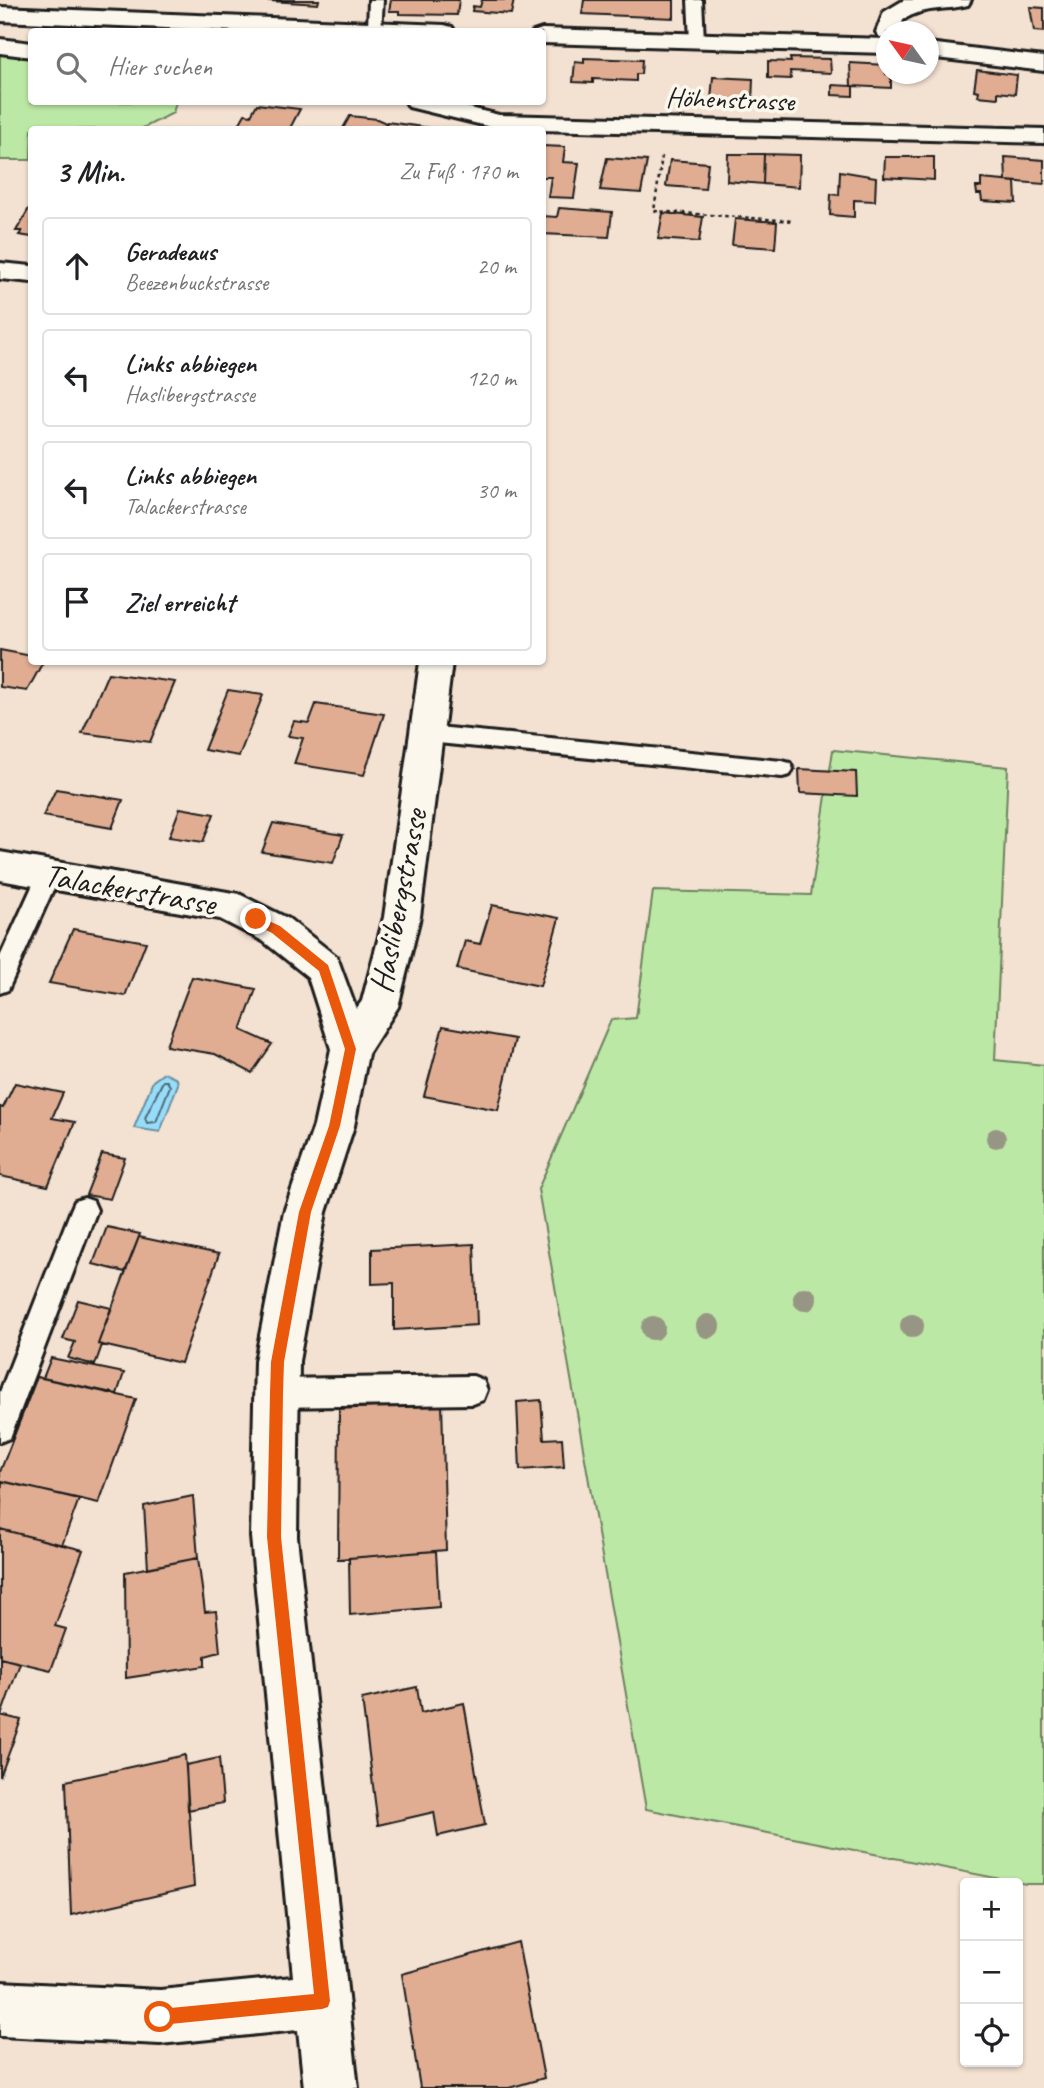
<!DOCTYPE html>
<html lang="de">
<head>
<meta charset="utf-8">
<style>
  :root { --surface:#fff; --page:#f6f6f6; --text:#202124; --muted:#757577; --line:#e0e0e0 }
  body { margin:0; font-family:Caveat,sans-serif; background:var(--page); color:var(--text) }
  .controls { position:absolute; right:21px; bottom:21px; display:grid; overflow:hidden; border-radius:7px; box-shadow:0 2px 5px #0004 }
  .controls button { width:63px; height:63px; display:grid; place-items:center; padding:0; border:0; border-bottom:2px solid var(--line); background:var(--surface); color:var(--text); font:35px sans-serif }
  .compass { position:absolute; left:876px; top:21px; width:63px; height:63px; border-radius:50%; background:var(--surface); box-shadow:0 2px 5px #0004; rotate:303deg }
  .stop { position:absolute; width:21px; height:21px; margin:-16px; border:5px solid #ea580c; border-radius:50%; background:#fff }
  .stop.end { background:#ea580c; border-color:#fff; box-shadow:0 2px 7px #0008 }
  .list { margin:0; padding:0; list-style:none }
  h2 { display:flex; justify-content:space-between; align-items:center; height:91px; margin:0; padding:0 28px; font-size:30px }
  h2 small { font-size:23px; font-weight:400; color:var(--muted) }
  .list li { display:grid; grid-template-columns:46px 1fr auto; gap:21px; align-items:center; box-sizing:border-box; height:98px; margin:0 14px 14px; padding:0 14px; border:2px solid var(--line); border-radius:7px }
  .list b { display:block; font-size:26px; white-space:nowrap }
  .list p { margin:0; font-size:23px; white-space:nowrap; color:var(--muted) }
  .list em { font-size:23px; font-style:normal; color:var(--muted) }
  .icon { flex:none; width:38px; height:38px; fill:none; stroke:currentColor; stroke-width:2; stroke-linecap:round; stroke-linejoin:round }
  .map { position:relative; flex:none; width:1044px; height:2088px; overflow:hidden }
  .search { position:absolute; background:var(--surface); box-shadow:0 2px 5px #0004; left:28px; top:28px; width:518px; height:77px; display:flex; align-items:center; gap:18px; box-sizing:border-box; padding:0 24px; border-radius:7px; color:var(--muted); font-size:26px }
  .panel { position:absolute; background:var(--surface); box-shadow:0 2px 5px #0004; left:28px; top:126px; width:518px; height:539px; border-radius:7px }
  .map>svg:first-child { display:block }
</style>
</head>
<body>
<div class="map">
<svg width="1044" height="2088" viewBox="0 0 1044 2088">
  <rect width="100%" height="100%" fill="#f3e1d1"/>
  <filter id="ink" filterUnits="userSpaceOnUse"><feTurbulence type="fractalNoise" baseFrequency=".0143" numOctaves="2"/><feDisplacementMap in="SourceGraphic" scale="14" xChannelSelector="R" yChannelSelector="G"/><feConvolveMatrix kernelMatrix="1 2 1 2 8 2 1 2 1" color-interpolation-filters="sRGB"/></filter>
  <g filter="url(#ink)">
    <path fill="#bce8a5" stroke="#6c8260" stroke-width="2" d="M0,41L31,47L32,102H176L173,113L141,129L32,130L31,160H0Z
      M833,750L1008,767L995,1060L1044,1065V1884H1026L646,1809L538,1189L611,1020L636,1018L653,891L811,895Z"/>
    <path fill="#97dcf9" stroke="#668fa1" stroke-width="2" d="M164,1073L177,1079L178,1084L160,1132L134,1128L153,1081Z"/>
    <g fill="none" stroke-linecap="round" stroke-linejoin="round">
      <path stroke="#4d6974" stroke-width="2" d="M163,1081H167L170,1086L156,1122L147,1123L145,1118Z"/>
    </g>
    <path fill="#e0ad93" stroke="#1c1c1c" stroke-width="2" d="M254,0H319L318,4Z
      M391,0H459L457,15L399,14V11H389Z
      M482,0H514L511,14L472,11L473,6L480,7Z
      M584,0H674V18L582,14Z
      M1030,7L1044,8V32L1034,31Z
      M584,58L642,60L641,74H636V81L593,79V83L573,82L575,62L584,63Z
      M790,58L830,59L831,73L790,71L791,79L768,78V61L791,62Z
      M850,63L886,65V74H891V88L853,86V96L832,95V85L851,86Z
      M977,70L1017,75L1015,94L998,92V98L978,96L979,91L974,90Z
      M713,77L753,79L752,103L735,104L711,100Z
      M257,104L300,109L289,130H236L245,114L251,115Z
      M350,116L377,119L386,123L383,130H342Z
      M387,122L445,130H383Z
      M542,146L565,147L563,162L579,163L574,198L548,197L551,177H542Z
      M728,154H764L763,184L727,181Z
      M764,154L800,155L799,187L763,184Z
      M885,157H934V180L884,177Z
      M1005,157L1044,160V184L1006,181Z
      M607,158L647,161L641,193L600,190Z
      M670,160L708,163L705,189L666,186Z
      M840,171L876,177L875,201L854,200V217L830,215L831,194L839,195Z
      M981,179L1015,182L1016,203L982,201L981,194H977L976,187H981Z
      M31,205L32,237L19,235L22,231H16Z
      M559,208L612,212L609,237L542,234V216L557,217Z
      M663,213L703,217L699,242L658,239Z
      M735,219L777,222L775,248L732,245Z
      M0,650L32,656V662H43L27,691L0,687Z
      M108,673L175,682L150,742L82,733Z
      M228,690L263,695L239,756L204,750Z
      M316,704L384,714L364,775L294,764L303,738L288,736L294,721L309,723Z
      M799,769L856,772L857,796L800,793Z
      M56,789L123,800L112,828L43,816Z
      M180,808L214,814L203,842L169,837Z
      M273,823L343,835L333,863L262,852Z
      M492,905L559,918L540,986L457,969L465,941L480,944Z
      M73,929L146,942L125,996L49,983Z
      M192,977L256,989L241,1030L272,1044L252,1073L215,1054L166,1046Z
      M443,1026L515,1039L498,1110L424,1096Z
      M15,1083L63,1093L52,1118L75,1122L48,1186L0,1176V1107L3,1108Z
      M102,1154L125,1158L110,1199L86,1195Z
      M107,1227L140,1234L125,1272L93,1264Z
      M139,1237L219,1254L181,1363L98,1344Z
      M474,1244L477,1325L394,1330V1283L372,1284V1249Z
      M78,1300L111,1308L98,1344L102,1345L95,1365L68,1358L75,1342L63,1339Z
      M51,1358L124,1373L117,1394L43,1378Z
      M37,1377L136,1399L99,1503L0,1481V1472Z
      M541,1400L544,1439L562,1438L564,1467L520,1470L517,1402Z
      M442,1403L446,1550L338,1559L339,1409Z
      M2,1481L79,1499L62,1545L0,1529Z
      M193,1496L198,1558L148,1568L144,1506Z
      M0,1529L83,1550L55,1626L66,1629L51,1670L0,1658Z
      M436,1551L439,1607L350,1615L349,1558Z
      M198,1558L205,1612L216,1611L220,1652L205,1656V1666L126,1678L125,1572Z
      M0,1658L20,1663L1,1716L0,1715Z
      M417,1687L421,1713L464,1703L485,1825L438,1836L434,1812L378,1825L362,1699Z
      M0,1715L21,1720L0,1777Z
      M185,1755L194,1887L71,1915L66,1781Z
      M219,1758L223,1803L188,1810L186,1765Z
      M518,1942L544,2078L509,2088H420L402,1974Z"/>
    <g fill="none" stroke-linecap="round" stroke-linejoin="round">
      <defs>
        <path id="lane" d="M369,0H383L381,32H369L368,29Z
          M688,0H702L704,41L702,44L697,45L690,41Z
          M428,726L782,761L790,763L793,769L790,775L782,777L428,742L420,740L417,734L420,728Z
          M49,865L57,867L60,874L8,990L0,993V957L41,867Z
          M84,1198L93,1201L97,1210L10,1438L0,1442V1392L71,1210L75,1201Z
          M473,1376L483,1380L487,1390L483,1400L473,1404L276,1407L266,1403L262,1393L266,1383L276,1379Z"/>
        <path id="street" d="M904,0H971L968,5C943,11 925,6 903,20L900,32H886V39L880,37L876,32L884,12Z
          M0,7L444,25L452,27L455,32H261L0,21Z
          M542,29L886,39V53L542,43V32H533Z
          M0,39L32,43V57L0,53Z
          M928,43L1044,57V71L928,57Z
          M406,102H446L499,115L1044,129V143L499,129L409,107Z
          M0,263L32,266V282L0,279Z
          M420,662H452L420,917L398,1007L368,1054L354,1126L326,1212L299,1361L297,1537L358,2088H304L298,2030L160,2044L0,2036V1982L160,1990L293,1977L251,1537L255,1361L284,1212L314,1126L331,1049L308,977L263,941L220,919L0,880V852L239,894L289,919L337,957L356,1009L362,1001L384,917Z"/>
      </defs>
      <use href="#lane" stroke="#1c1c1c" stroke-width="6"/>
      <use href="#street" stroke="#1c1c1c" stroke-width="6"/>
      <path stroke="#1c1c1c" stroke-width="2.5" stroke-dasharray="3.5 3.5" stroke-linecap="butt" d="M662,156L654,211L794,221"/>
      <use href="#lane" fill="#fbf7ec" fill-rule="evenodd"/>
      <use href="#street" fill="#fbf7ec" fill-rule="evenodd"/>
    </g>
    <g fill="#979684">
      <circle cx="996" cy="1138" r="10"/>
      <circle cx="805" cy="1299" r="12"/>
      <circle cx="708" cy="1326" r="12"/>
      <circle cx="912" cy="1326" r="12"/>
      <circle cx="653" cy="1328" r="12"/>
    </g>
  </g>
  <path fill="#ea580c" d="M256,915L280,926L328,965L356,1049L340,1126L311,1212L284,1362L283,1393L281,1537L330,2001L328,2007L322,2009L160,2025L155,2023L152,2017L155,2011L160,2009L314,1994L267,1537L270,1393L271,1362L299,1212L329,1126L345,1049L319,971L272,933L252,923L250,919Z"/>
  <g text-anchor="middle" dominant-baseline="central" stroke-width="7" stroke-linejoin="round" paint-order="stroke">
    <g font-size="28" fill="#1c1c1c" stroke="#fbf7ec">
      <text transform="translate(730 99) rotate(2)">Höhenstrasse</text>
    </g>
    <g font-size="33" fill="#1c1c1c" stroke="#fbf7ec">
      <text transform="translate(130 889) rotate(10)">Talackerstrasse</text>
      <text transform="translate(398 901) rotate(-79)">Haslibergstrasse</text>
    </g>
  </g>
</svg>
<div class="controls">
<button>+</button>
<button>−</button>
<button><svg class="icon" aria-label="locate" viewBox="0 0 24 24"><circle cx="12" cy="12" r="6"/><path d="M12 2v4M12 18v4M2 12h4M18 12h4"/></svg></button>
</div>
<svg class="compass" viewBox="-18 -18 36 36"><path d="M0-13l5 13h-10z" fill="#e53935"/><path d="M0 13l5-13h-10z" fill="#757577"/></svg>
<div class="stop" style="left:160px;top:2017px"></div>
<div class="stop end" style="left:256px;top:919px"></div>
<div class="search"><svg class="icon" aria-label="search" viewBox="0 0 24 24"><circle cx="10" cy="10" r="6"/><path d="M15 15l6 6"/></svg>Hier suchen</div>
<section class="panel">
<h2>3 Min.<small>Zu Fuß · 170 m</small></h2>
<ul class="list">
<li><svg class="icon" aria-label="ahead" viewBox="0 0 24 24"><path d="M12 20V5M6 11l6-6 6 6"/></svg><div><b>Geradeaus</b><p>Beezenbuckstrasse</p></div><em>20 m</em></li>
<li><svg class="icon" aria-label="left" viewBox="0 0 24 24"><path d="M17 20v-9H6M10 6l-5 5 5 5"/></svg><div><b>Links abbiegen</b><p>Haslibergstrasse</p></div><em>120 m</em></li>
<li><svg class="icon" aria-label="left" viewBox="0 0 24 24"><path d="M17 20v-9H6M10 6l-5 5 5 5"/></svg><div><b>Links abbiegen</b><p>Talackerstrasse</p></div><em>30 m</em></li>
<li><svg class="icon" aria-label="arrive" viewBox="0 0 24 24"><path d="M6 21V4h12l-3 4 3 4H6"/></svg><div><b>Ziel erreicht</b></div></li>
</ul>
</section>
</div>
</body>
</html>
